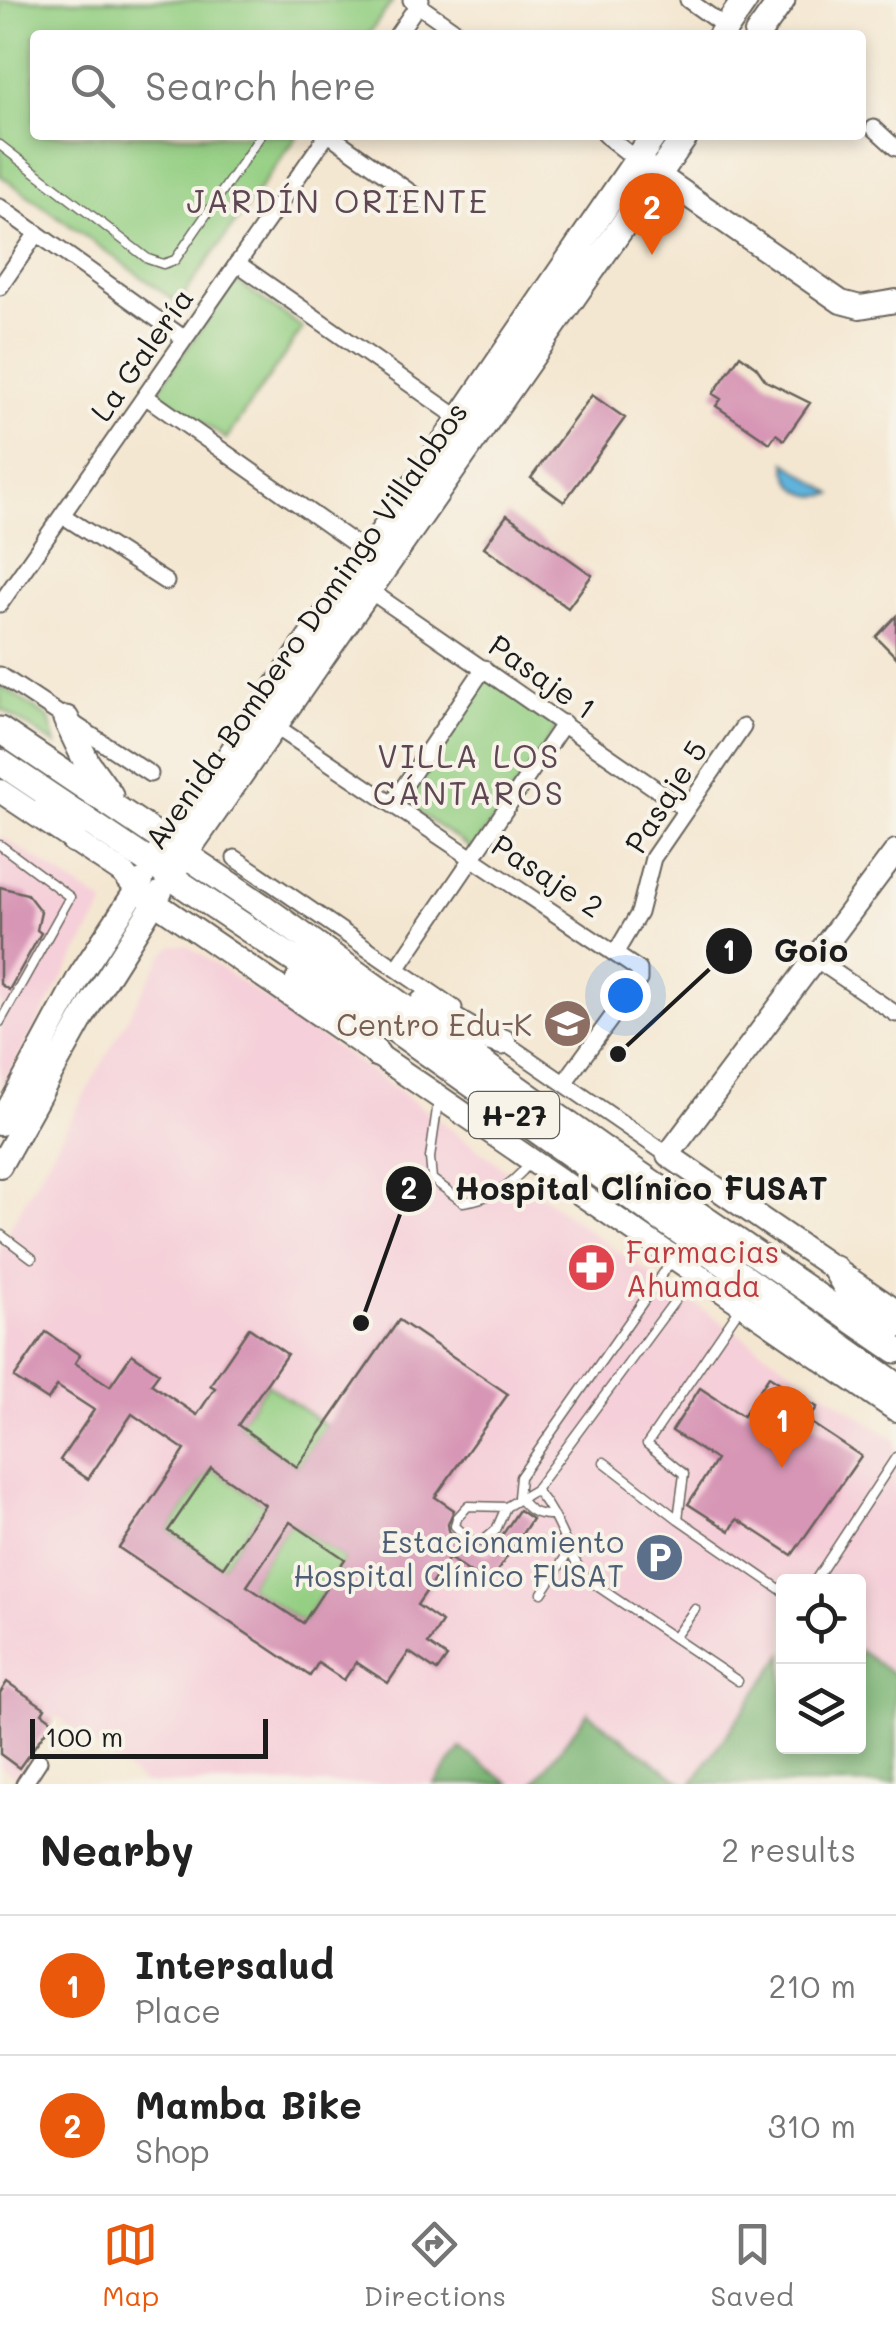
<!DOCTYPE html>
<html lang="en">
<head>
<meta charset="utf-8">
<style>
  :root { --surface:#fff; --page:#f6f6f6; --text:#222; --muted:#767676; --line:#e0e0e0; --accent:#ea580c }
  body { margin:0; font-family:Mali,sans-serif; background:var(--page); color:var(--text) }
  .controls { position:absolute; right:30px; bottom:30px; display:grid; overflow:hidden; border-radius:10px; box-shadow:0 5px 15px #0003 }
  .controls button { width:90px; height:90px; display:grid; place-items:center; padding:0; border:0; border-bottom:2px solid var(--line); background:var(--surface); color:var(--text); font:50px sans-serif }
  .scale { position:absolute; left:30px; bottom:25px; width:238px; box-sizing:border-box; padding-left:10px; border:5px solid #1c1c1c; border-top:0; font-size:28px; line-height:35px; white-space:nowrap; color:#1c1c1c; -webkit-text-stroke:8px #f7f3e8; paint-order:stroke }
  .you { position:absolute; left:625px; top:995px; width:35px; height:35px; margin:-25px; border:8px solid #fff; border-radius:50%; background:#1a73e8; box-shadow:0 0 0 15px #1a73e833 }
  .badge { display:grid; place-items:center; width:65px; height:65px; border-radius:50%; background:var(--accent); color:#fff; font-size:32px; font-weight:700 }
  .pin { position:absolute; translate:-50% -82px; filter:drop-shadow(0 2px 5px #0008) }
  .pin::after { content:''; position:absolute; top:52px; width:35px; height:30px; background:inherit; clip-path:polygon(0 0,100% 0,50% 100%) }
  .list { margin:0; padding:0; list-style:none }
  h2 { display:flex; justify-content:space-between; align-items:center; height:130px; margin:0; padding:0 40px; font-size:42px }
  h2 small { font-size:32px; font-weight:400; color:var(--muted) }
  .list li { display:grid; grid-template-columns:65px 1fr auto; gap:30px; align-items:center; box-sizing:border-box; height:140px; padding:0 40px; border-top:2px solid var(--line) }
  .list b { display:block; font-size:38px; white-space:nowrap }
  .list p { margin:0; font-size:32px; white-space:nowrap; color:var(--muted) }
  .list em { font-size:32px; font-style:normal; color:var(--muted) }
  .icon { flex:none; width:55px; height:55px; fill:none; stroke:currentColor; stroke-width:2; stroke-linecap:round; stroke-linejoin:round }
  .map { position:relative; flex:none; width:896px; height:1784px; overflow:hidden }
  .search { position:absolute; background:var(--surface); box-shadow:0 5px 15px #0003; left:30px; right:30px; top:30px; height:110px; display:flex; align-items:center; gap:25px; box-sizing:border-box; padding:0 35px; border-radius:10px; color:var(--muted); font-size:38px }
  .sheet { height:410px; background:var(--surface) }
  nav { display:flex; justify-content:space-around; align-items:center; box-sizing:border-box; height:140px; border-top:2px solid var(--line); background:var(--surface); font-size:28px; color:var(--muted) }
  nav a { display:grid; justify-items:center; gap:5px }
  nav .on { color:var(--accent) }
  .map>svg:first-child { display:block }
</style>
</head>
<body>
<div class="map">
<svg width="896" height="1784" viewBox="0 0 896 1784">
  <rect width="100%" height="100%" fill="#f7f3e8"/>
  <filter id="ink" filterUnits="userSpaceOnUse"><feTurbulence type="fractalNoise" baseFrequency=".01" numOctaves="2"/><feDisplacementMap in="SourceGraphic" scale="20" xChannelSelector="R" yChannelSelector="G"/><feConvolveMatrix kernelMatrix="1 2 1 2 8 2 1 2 1" color-interpolation-filters="sRGB"/></filter>
  <filter id="wash" filterUnits="userSpaceOnUse"><feTurbulence type="fractalNoise" baseFrequency=".0048" numOctaves="4" result="noise"/><feDisplacementMap in="SourceGraphic" scale="40" xChannelSelector="R" yChannelSelector="G"/><feGaussianBlur stdDeviation="2.25" result="paint"/><feColorMatrix in="noise" values="0 0 0 0 0 0 0 0 0 0 0 0 0 0 0 0 0 1.4 0 .05"/><feComposite in="paint" operator="in"/></filter>
  <g filter="url(#wash)">
    <rect width="100%" height="100%" fill="#f4e7d1"/>
    <path fill="#f5cfd9" fill-rule="evenodd" d="M0,835L105,904L0,1089Z
      M173,945H187L392,1086L607,1244L896,1441V1784H144L57,1716L16,1776L0,1766V1245L163,955ZM784,1582H858V1746H784Z"/>
    <path fill="#94cf83" stroke="#587650" stroke-width="2.5" d="M0,0H389L392,2L368,35H35V135H298L178,303L0,175Z
      M235,280L303,328L226,439L157,391Z
      M483,674L559,725L473,850L398,799Z
      M0,685L49,718L56,745L0,708Z
      M267,1384L326,1426L297,1467L238,1425Z
      M211,1468L265,1505L223,1567L168,1531Z
      M290,1522L345,1559L303,1623L247,1586Z"/>
    <path fill="#77b271" stroke="#4a6746" stroke-width="2.5" d="M859,1650L896,1676V1784H692L783,1654L784,1746H858Z
      M588,1712V1713L684,1784H534Z
      M461,1749L511,1784H434Z"/>
    <path fill="#60b4dc" stroke="#3e687c" stroke-width="2.5" d="M786,462L833,494C807,501 788,488 786,462Z"/>
    <g id="blocks">
      <path fill="#d796b5" fill-rule="evenodd" d="M740,355L756,367L766,381L810,403L784,440L776,434L770,443L716,406L721,399L713,394Z
        M592,395L625,418L564,502L531,478Z
        M507,515L592,575L568,608L484,547Z
        M896,616V657L876,637Z
        M0,887L27,894L41,912L37,930L41,933L9,990L0,984Z
        M399,1320L508,1394L435,1497L454,1510L448,1524L449,1531L466,1546L489,1555L519,1510L532,1519L488,1585L449,1558L417,1605L442,1622L428,1644L447,1657L437,1671L409,1652L388,1683L356,1662L344,1680L318,1663L310,1676L119,1548L185,1450L132,1414L88,1479L60,1460L94,1410L57,1386L48,1400L14,1378L46,1332L80,1355L75,1363L110,1386L132,1354L159,1373L151,1384L197,1415L215,1388L210,1385L249,1328L287,1354L238,1425L297,1467ZM211,1468L265,1505L223,1567L168,1531ZM290,1522L345,1559L303,1623L247,1586Z
        M769,1376L817,1407L808,1421L861,1456L792,1555L737,1519L730,1531L688,1504L716,1460L672,1431L700,1388L743,1416Z
        M7,1682L45,1708L42,1713L53,1721L19,1768L0,1754V1693Z"/>
    </g>
  </g>
  <g filter="url(#ink)">
    <use href="#blocks" fill-opacity="0" stroke="#68635b" stroke-width="2.5"/>
    <g fill="none" stroke-linecap="round" stroke-linejoin="round">
      <defs>
        <path id="lane" d="M0,145L148,259L163,264L175,260L261,135
          M0,845L70,897L0,1022
          M438,1102L430,1158L432,1179L463,1202C493,1198 510,1186 529,1164
          M0,1234L32,1258
          M604,1462L678,1519L784,1592
          M535,1490C560,1516 565,1553 588,1580L738,1681
          M506,1507L468,1506L457,1518L455,1526L470,1540L482,1542L496,1530L506,1507L535,1490L693,1276
          M553,1515C536,1516 528,1510 518,1497L520,1477L671,1262
          M678,1519L684,1474L647,1444L739,1309
          M814,1582L896,1457
          M542,1593L570,1550
          M674,1638L695,1609"/>
        <path id="street" d="M411,0L461,35
          M688,0L727,28
          M397,35L421,0
          M874,128L896,148
          M330,135L424,202
          M605,135L637,160
          M0,207L185,339
          M237,263L460,419
          M0,287L37,233
          M145,396L369,554
          M62,515L166,582
          M369,590L685,809
          M0,604L327,135
          M0,675L150,774
          M275,726L639,970V980L564,1083
          M392,804L484,668
          M235,858L454,1008
          M616,952L639,913L653,858L743,727
          M814,958L896,1014
          M397,969L564,723
          M498,1038L668,1155
          M24,1784L39,1761"/>
        <path id="secondary" d="M644,165L841,302L860,307L896,301
          M0,791L123,873L137,890L896,1410
          M896,851L668,1155L896,1311
          M0,1124L80,975L142,881
          M0,1166L91,1003L161,892"/>
        <path id="primary" d="M721,35L745,0
          M757,35L782,0
          M66,719L87,763L110,795
          M0,730L263,907L607,1152L896,1350
          M0,762L342,992L896,1385
          M48,799L74,840
          M158,856L206,791L654,135
          M177,865L686,135
          M298,981L343,1014L377,1054
          M423,1003L474,1033L503,1042
          M835,1269L849,1292L892,1329"/>
      </defs>
      <use href="#lane" stroke="#68635b" stroke-width="11"/>
      <use href="#street" stroke="#68635b" stroke-width="19"/>
      <use href="#secondary" stroke="#68635b" stroke-width="26"/>
      <use href="#primary" stroke="#68635b" stroke-width="29"/>
      <use href="#lane" stroke="#fff" stroke-width="8"/>
      <use href="#street" stroke="#fff" stroke-width="15"/>
      <use href="#secondary" stroke="#fff" stroke-width="22"/>
      <use href="#primary" stroke="#fff" stroke-width="25"/>
    </g>
  </g>
  <defs>
    <symbol id="school-disc" viewBox="-11 -11 22 22"><circle r="9.5" fill="#8d6e63" stroke="#f7f3e8"/><path d="M0-5L7-2L0 1L-7-2ZM-4 1L0 2.5L4 1V4Q0 6-4 4Z" fill="#fff"/></symbol>
    <symbol id="pharmacy-disc" viewBox="-11 -11 22 22"><circle r="9.5" fill="#e0444e" stroke="#f7f3e8"/><path d="M-2-6h4v4h4v4h-4v4h-4v-4h-4v-4h4Z" fill="#fff"/></symbol>
    <symbol id="parking-disc" viewBox="-11 -11 22 22"><circle r="9.5" fill="#5c6f8a" stroke="#f7f3e8"/><path d="M-3.5-5.5H1a3.5 3.5 0 0 1 0 7H-1V5.5H-3.5ZM-1-3.4V-.6H.8a1.4 1.4 0 0 0 0-2.8Z" fill="#fff"/></symbol>
  </defs>
  <g fill-rule="evenodd">
    <use href="#school-disc" x="540" y="996" width="55" height="55"/>
    <use href="#pharmacy-disc" x="564" y="1240" width="55" height="55"/>
    <use href="#parking-disc" x="632" y="1530" width="55" height="55"/>
  </g>
  <g text-anchor="middle" dominant-baseline="central" stroke-width="8" stroke-linejoin="round" paint-order="stroke">
    <rect fill="#f7f3e8" stroke="#5e5c59" stroke-width="2.5" x="469" y="1092" width="90" height="46" rx="8"/>
    <g font-size="28" font-weight="bold" fill="#1c1c1c">
      <text x="514" y="1115">H-27</text>
    </g>
    <g font-size="30" fill="#1c1c1c" stroke="#f7f3e8">
      <text transform="translate(141 354) rotate(-55)">La Galería</text>
      <text transform="translate(305 625) rotate(-55)">Avenida Bombero Domingo Villalobos</text>
      <text transform="translate(543 676) rotate(35)">Pasaje 1</text>
      <text transform="translate(665 796) rotate(-58)">Pasaje 5</text>
      <text transform="translate(548 875) rotate(33)">Pasaje 2</text>
    </g>
    <g font-size="30" fill="#785e54" stroke="#f7f3e8" text-anchor="end">
      <text x="532" y="1024">Centro Edu-K</text>
    </g>
    <g font-size="30" fill="#be3a42" stroke="#f7f3e8" text-anchor="start">
      <text x="626" y="1251">Farmacias<tspan x="626" dy="34">Ahumada</tspan></text>
    </g>
    <g font-size="30" fill="#4e5e75" stroke="#f7f3e8" text-anchor="end">
      <text x="624" y="1541">Estacionamiento<tspan x="624" dy="34">Hospital Clínico FUSAT</tspan></text>
    </g>
    <g font-size="32" letter-spacing="2.5" fill="#5d4752" stroke="#f7f3e8">
      <text x="338" y="200">JARDÍN ORIENTE</text>
      <text x="469" y="755">VILLA LOS<tspan x="469" dy="37">CÁNTAROS</tspan></text>
    </g>
  </g>
  <path fill="none" stroke="#1c1c1c" stroke-width="4" d="M618 1054L729 951M361 1323L409 1189"/>
  <g fill="#1c1c1c" stroke="#f7f3e8" stroke-width="4">
    <circle cx="618" cy="1054" r="10"/>
    <circle cx="361" cy="1323" r="10"/>
    <circle cx="729" cy="951" r="25"/>
    <circle cx="409" cy="1189" r="25"/>
  </g>
  <g font-size="30" text-anchor="middle" font-weight="bold" fill="#fff">
    <text x="729" y="961">1</text>
    <text x="409" y="1199">2</text>
  </g>
  <g font-size="32" text-anchor="middle" font-weight="bold" fill="#1c1c1c" stroke="#f7f3e8" stroke-width="8" stroke-linejoin="round" paint-order="stroke">
    <text x="811" y="962">Goio</text>
    <text x="641" y="1200">Hospital Clínico FUSAT</text>
  </g>
</svg>
<div class="controls">
<button><svg class="icon" aria-label="locate" viewBox="0 0 24 24"><circle cx="12" cy="12" r="6"/><path d="M12 2v4M12 18v4M2 12h4M18 12h4"/></svg></button>
<button><svg class="icon" aria-label="layers" viewBox="0 0 24 24"><path d="M12 4l9 5-9 5-9-5zM3 14l9 5 9-5"/></svg></button>
</div>
<div class="scale">100 m</div>
<div class="you"></div>
<div class="pin badge" style="left:782px;top:1468px">1</div>
<div class="pin badge" style="left:652px;top:255px">2</div>
<div class="search"><svg class="icon" aria-label="search" viewBox="0 0 24 24"><circle cx="10" cy="10" r="6"/><path d="M15 15l6 6"/></svg>Search here</div>
</div>
<section class="sheet">
<h2>Nearby<small>2 results</small></h2>
<ul class="list">
<li><span class="badge">1</span><div><b>Intersalud</b><p>Place</p></div><em>210 m</em></li>
<li><span class="badge">2</span><div><b>Mamba Bike</b><p>Shop</p></div><em>310 m</em></li>
</ul>
</section>
<nav>
<a class="on"><svg class="icon" aria-label="map" viewBox="0 0 24 24"><path d="M3 6l6-2 6 2 6-2v14l-6 2-6-2-6 2zM9 4v14M15 6v14"/></svg>Map</a>
<a><svg class="icon" aria-label="directions" viewBox="0 0 24 24"><path d="M12 3l9 9-9 9-9-9zM9 14v-3h6M13 9l2 2-2 2"/></svg>Directions</a>
<a><svg class="icon" aria-label="saved" viewBox="0 0 24 24"><path d="M7 4h10v16l-5-4-5 4z"/></svg>Saved</a>
</nav>
</body>
</html>
